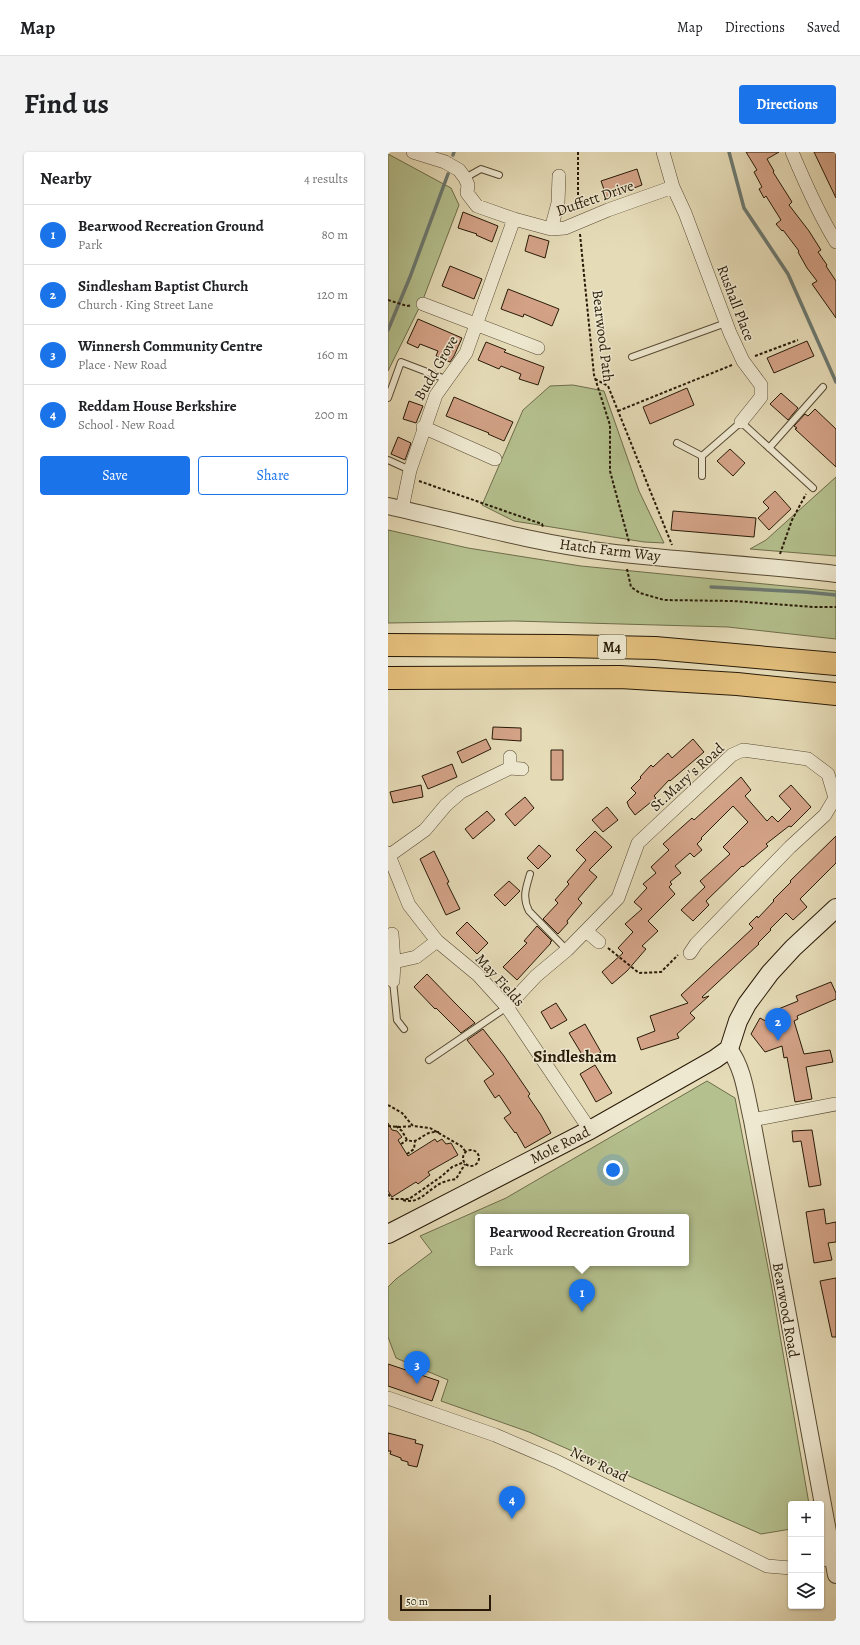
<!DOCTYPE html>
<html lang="en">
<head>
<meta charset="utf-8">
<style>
  :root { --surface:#fff; --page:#f2f2f2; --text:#202124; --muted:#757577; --line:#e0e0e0; --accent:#1a73e8 }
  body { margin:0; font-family:Alegreya,serif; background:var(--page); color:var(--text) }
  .controls { position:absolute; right:12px; bottom:12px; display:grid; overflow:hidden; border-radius:4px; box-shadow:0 1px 3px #0004 }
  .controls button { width:36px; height:36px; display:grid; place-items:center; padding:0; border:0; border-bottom:1px solid var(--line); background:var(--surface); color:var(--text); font:20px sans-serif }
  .scale { position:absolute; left:12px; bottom:10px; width:91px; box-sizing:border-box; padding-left:4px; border:2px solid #281a07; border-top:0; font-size:11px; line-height:14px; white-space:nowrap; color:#281a07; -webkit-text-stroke:3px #eee8d0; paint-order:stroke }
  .you { position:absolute; left:225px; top:1018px; width:14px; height:14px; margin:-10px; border:3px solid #fff; border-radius:50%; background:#1a73e8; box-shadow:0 0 0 6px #1a73e833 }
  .badge { display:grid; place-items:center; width:26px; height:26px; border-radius:50%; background:var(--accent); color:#fff; font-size:13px; font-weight:700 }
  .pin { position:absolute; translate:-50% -33px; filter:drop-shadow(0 1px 2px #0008) }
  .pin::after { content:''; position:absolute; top:21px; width:14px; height:12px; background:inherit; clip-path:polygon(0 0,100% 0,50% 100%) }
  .popup { position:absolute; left:87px; top:1062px; width:214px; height:52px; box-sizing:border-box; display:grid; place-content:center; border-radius:4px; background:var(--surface); filter:drop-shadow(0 1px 3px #0005); font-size:13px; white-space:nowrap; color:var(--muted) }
  .popup b { font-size:15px; color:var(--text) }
  .popup::after { content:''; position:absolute; left:50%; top:100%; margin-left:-8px; border:8px solid transparent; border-top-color:var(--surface) }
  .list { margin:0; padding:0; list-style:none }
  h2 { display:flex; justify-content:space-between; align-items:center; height:52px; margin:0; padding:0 16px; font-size:17px }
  h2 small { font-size:13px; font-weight:400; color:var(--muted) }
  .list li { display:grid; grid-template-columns:26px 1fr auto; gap:12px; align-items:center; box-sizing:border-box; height:60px; padding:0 16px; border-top:1px solid var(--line) }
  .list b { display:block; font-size:15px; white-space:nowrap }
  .list p { margin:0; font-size:13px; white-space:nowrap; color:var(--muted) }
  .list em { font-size:13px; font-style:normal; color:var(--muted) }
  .actions { display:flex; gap:8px; padding:12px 16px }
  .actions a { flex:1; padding:9px 0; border:1px solid var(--accent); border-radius:4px; text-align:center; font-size:14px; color:var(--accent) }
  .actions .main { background:var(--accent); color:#fff }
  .icon { flex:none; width:22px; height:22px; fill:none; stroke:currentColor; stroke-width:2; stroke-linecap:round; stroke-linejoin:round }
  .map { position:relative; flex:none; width:448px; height:1469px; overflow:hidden; border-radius:4px }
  header { display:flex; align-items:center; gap:24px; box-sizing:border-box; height:56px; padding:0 20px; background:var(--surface); border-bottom:1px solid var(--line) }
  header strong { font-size:19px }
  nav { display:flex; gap:22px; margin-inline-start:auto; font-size:14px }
  .intro { display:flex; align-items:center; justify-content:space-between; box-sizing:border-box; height:96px; padding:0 24px }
  h1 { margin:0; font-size:28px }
  .button { padding:10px 18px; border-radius:4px; background:var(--accent); color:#fff; font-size:14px; font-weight:700 }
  main { display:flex; gap:24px; padding:0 24px }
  aside { flex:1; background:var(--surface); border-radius:4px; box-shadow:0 1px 3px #0004 }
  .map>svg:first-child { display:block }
</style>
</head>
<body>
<header>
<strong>Map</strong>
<nav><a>Map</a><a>Directions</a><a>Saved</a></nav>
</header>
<div class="intro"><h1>Find us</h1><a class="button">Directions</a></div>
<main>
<aside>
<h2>Nearby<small>4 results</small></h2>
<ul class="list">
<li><span class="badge">1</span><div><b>Bearwood Recreation Ground</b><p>Park</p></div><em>80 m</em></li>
<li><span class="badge">2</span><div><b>Sindlesham Baptist Church</b><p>Church · King Street Lane</p></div><em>120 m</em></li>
<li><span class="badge">3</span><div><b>Winnersh Community Centre</b><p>Place · New Road</p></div><em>160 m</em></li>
<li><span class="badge">4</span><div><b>Reddam House Berkshire</b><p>School · New Road</p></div><em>200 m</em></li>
</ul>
<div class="actions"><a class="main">Save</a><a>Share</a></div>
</aside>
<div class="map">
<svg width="448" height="1469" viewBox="0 0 448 1469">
  <rect width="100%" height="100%" fill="#e5dbb7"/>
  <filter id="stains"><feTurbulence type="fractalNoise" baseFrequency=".005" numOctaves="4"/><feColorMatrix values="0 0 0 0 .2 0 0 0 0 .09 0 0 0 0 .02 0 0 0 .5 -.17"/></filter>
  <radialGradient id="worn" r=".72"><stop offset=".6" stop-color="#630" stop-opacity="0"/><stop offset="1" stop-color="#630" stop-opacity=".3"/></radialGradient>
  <path fill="#b4c08e" stroke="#6e6d4a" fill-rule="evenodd" d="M0,2L63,36L71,53L34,150L0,219Z
    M185,233L216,239L251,339L276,391L256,390L126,369L94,353L135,258L162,234Z
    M448,325V404L362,397L378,388Z
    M0,378L80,396L193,414L448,439V487L340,475L126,469L0,471Z
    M319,929L347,946L383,1131L421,1352H403V1377L373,1382L141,1280L53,1249L60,1228L8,1206L0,1185V1135L8,1127L44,1100L32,1084L118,1046ZM90,1065H298V1111H90Z"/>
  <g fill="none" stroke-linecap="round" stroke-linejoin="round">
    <path stroke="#6c7971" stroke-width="3.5" d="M341,0L356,56L400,122L448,230
      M65,3L66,0
      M0,178L22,125L60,22
      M323,435L417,440L448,443"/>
  </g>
  <path fill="#d3a287" stroke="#281a07" d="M358,0H391L379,7L386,19L385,20L404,50L401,53L421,79L433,98L430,100L439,113L438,114L448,129V166L424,132L429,129L419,116L410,100L411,99L395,78L394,79L388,72L393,68L378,44L376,46L371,37L374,35L366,20L369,18Z
    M426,0H448V46Z
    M249,17L254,33L219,46L213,29Z
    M75,60L110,74L104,90L88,83L89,82L70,76Z
    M141,83L161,89L157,106L137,99Z
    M62,114L94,127L86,147L54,134Z
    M120,137L171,157L164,174L136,162L135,165L113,157Z
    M30,167L74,186L66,204L62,210L48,204L50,199L32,192L30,196L19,191Z
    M419,189L426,204L386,221L379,206Z
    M98,190L118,198L116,200L156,215L150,233L131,227L133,222L113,214L111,217L90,208Z
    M299,236L306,253L262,272L255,255Z
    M393,241L410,256L400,268L382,252Z
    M66,245L125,270L116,289L100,282L101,281L58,264Z
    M21,249L35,254L28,271L15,267Z
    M427,257L448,277V315L407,277L409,276L406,274L417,262L420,264Z
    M10,285L23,291L17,308L3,302Z
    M342,297L357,311L345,324L329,309Z
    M387,339L403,357L381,378L370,366L381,356L375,350Z
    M285,359L368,366L366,385L283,378Z
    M105,575L133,576V589L104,587Z
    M98,587L103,597L74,611L69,600Z
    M305,587L316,600L282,629L281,628L266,644L268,646L247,663L241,655L239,650L248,641L243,636L253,626L252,625L263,613L265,615L280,601L284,606Z
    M163,598H175V628H163Z
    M64,612L69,625L40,637L34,624Z
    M353,625L363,638L357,644L379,669L384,664L390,670L403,657L391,644L403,633L423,655L403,675L401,674L378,692L380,694L355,715L354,714L318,749L321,753L305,769L293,758L317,735L312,729L342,702L335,695L360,670L345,654L313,686L314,687L309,692L314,698L306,705L302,701L287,714L293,721L282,730L284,732L281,735L287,742L260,769L270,779L254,794L258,797L239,819L224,832L214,820L235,801L230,796L245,780L237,772L254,757L246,750L259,736L255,732L268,721L263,715L281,698L275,692L304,666L306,668Z
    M33,633L35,645L5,651L2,640Z
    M137,645L146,656L127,674L117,662Z
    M219,655L230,668L215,680L204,668Z
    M99,659L107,668L85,687L77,677Z
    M207,679L224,695L201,718L209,725L190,747L194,751L179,769L180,771L170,782L155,767L170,751L167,748L181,732L179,730L198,708L188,698Z
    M448,684V711L412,747L419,755L405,768L398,761L382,777L383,778L370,791L371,792L314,845L315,846L321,844L302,861L307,866L289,882L291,886L253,898L249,886L267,879L262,864L300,851L293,843L365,776L361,772L369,764L370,766L386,749L385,748L403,730L402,729Z
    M151,693L163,704L150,717L139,706Z
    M46,699L61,730L59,731L72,757L58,763L32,707Z
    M121,729L132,739L117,754L106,743Z
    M79,770L100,791L89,802L68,781Z
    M149,774L164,789L162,790L163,791L129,828L115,815L139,791L136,789Z
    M39,822L67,851L87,871L73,881L48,856L47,857L26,835Z
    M443,830L448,841V847L409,864L410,867L406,869L416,902L442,898L445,910L418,915L424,947L407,950L399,905L396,906L394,894L377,900L363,882L372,866L389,875L383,860L410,849L408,844Z
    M168,851L179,868L163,877L153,860Z
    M197,872L213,900L198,909L181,881Z
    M95,877L116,904L142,942L140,944L153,963L163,981L137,996L128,980L127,981L116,966L123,961L111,943L107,946L96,929L106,922L79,888Z
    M207,913L224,941L208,950L192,922Z
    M0,971L4,978L9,979L14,985L10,988L20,1004L47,987L49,990L54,987L58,992L63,991L70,1003L40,1020L42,1023L30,1032L28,1030L4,1045L0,1039Z
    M424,978L433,1033L421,1035L413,989L405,990L404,979Z
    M436,1057L438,1072L448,1070V1090L440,1091L444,1108L426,1111L418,1060Z
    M448,1126V1185H444L432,1129Z
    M0,1212L51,1229L44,1249L0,1234Z
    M0,1281L28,1288L27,1291L35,1293L29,1315L20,1313V1310L13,1308V1306L2,1302L3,1299H0Z"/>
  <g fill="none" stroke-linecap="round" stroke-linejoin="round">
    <defs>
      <path id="service" d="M77,26L93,17L111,23
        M244,205L338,171
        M0,246L13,210L60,228
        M289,291L314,304L353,270L425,336
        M381,296L435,235
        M314,304V324
        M0,308L22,318
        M142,722C138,736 134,745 141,759L179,798
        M5,829L9,868L16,877
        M41,908L119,855"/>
      <path id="minor" d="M25,0L57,10L71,18L77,26L80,33L79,41L89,54L126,67L163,77L177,76L220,58L285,35
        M275,0L285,35L297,61L342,181L355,209L373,233V245L353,270
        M404,0C417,31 430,61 448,90
        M163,77L170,51L171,24
        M35,152L150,196
        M35,275L107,307
        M14,357L22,318L48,243L78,201L126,67
        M122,616L134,617
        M0,701L21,753L49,789L90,823L119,855L202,978
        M2,703L37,678L58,653L73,640L122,616V605
        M198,779L211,790
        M4,782L6,810L28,805L49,789
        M0,811L6,810L5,829
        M119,855L148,824L179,798L230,746L250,691L344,603L355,598L420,607L440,622L447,646L437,663L402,695L308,792L302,801
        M364,968L448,952
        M0,1246L107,1283L168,1309L379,1414L403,1416
        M433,1408L445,1406"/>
      <path id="tertiary" d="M0,354C72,370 146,391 219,400C295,409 372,413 448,422
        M341,897C356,917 358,943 364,968L448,1423"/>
      <path id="secondary" d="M0,1082L202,978L327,907L341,897L350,869L359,852L382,821L405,796L448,756"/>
      <path id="motorway" d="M0,493L176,494L267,496L448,512
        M0,526L232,525L349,532L448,542"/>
    </defs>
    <use href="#service" stroke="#574a33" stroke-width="8"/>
    <use href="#minor" stroke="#574a33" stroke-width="14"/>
    <use href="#tertiary" stroke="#574a33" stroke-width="18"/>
    <use href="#secondary" stroke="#281a07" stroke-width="20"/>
    <use href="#motorway" stroke="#281a07" stroke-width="24"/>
    <path stroke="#281a07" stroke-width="2" stroke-dasharray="3 2" stroke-linecap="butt" d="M190,0V57
      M192,82L206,223L222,273V319L241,390
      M0,148L19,154L24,153
      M367,204L410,188
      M207,227L220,234L284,393
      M230,259L344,213
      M31,329L154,372L155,375
      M392,402L404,368L418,342
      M239,417L243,435L252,441L276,448L345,449L426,455H448
      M220,796L251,821L273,820L290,803
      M0,953L14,961L25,974L42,976L73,994L78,1000
      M0,974L12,975L25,974
      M8,974L14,979L19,988C28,991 30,987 37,983C41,980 46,980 51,980
      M13,992L19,988
      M75 1006a8 8 0 1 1 16 0a8 8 0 1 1-16 0Z
      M19,1002L26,997L27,989
      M0,1042L4,1047H21L54,1024L64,1015L76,1010
      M15,1048C30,1052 36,1042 47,1035C52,1030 62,1028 68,1027L77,1012"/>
    <use href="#service" stroke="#eee8d0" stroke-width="6"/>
    <use href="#minor" stroke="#eee8d0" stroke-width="13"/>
    <use href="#tertiary" stroke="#eee8d0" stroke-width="16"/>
    <use href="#secondary" stroke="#eee8d0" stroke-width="18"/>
    <use href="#motorway" stroke="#e2be7c" stroke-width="22"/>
  </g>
  <g text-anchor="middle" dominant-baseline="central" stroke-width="3" stroke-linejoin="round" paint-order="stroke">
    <rect fill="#eee8d0" stroke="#635843" stroke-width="1" x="210" y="483" width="28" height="24" rx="3"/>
    <g font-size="14" font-weight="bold" fill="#281a07">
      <text x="224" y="495">M4</text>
    </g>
    <g font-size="15" fill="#281a07" stroke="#eee8d0">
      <text transform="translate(207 46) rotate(-19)">Duffett Drive</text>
      <text transform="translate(348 151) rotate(69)">Rushall Place</text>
      <text transform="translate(215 184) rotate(83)">Bearwood Path</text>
      <text transform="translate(48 216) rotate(-60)">Budd Grove</text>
      <text transform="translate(222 398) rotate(7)">Hatch Farm Way</text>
      <text transform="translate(299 625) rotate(-42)">St.Mary's Road</text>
      <text transform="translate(112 828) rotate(48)">May Fields</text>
      <text transform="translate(172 993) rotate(-27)">Mole Road</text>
      <text transform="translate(398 1158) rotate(80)">Bearwood Road</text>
      <text transform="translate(211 1312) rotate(26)">New Road</text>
    </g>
    <g font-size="17" font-weight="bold" fill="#281a07" stroke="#eee8d0">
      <text x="187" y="904">Sindlesham</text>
    </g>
  </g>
  <rect width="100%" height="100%" filter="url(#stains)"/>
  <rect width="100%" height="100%" fill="url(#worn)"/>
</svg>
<div class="controls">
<button>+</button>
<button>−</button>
<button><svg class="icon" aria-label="layers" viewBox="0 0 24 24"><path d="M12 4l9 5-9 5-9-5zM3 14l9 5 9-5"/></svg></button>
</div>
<div class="scale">50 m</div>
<div class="you"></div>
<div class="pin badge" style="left:194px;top:1160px">1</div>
<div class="popup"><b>Bearwood Recreation Ground</b>Park</div>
<div class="pin badge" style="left:390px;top:889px">2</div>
<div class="pin badge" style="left:29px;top:1232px">3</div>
<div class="pin badge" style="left:124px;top:1367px">4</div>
</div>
</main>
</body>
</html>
